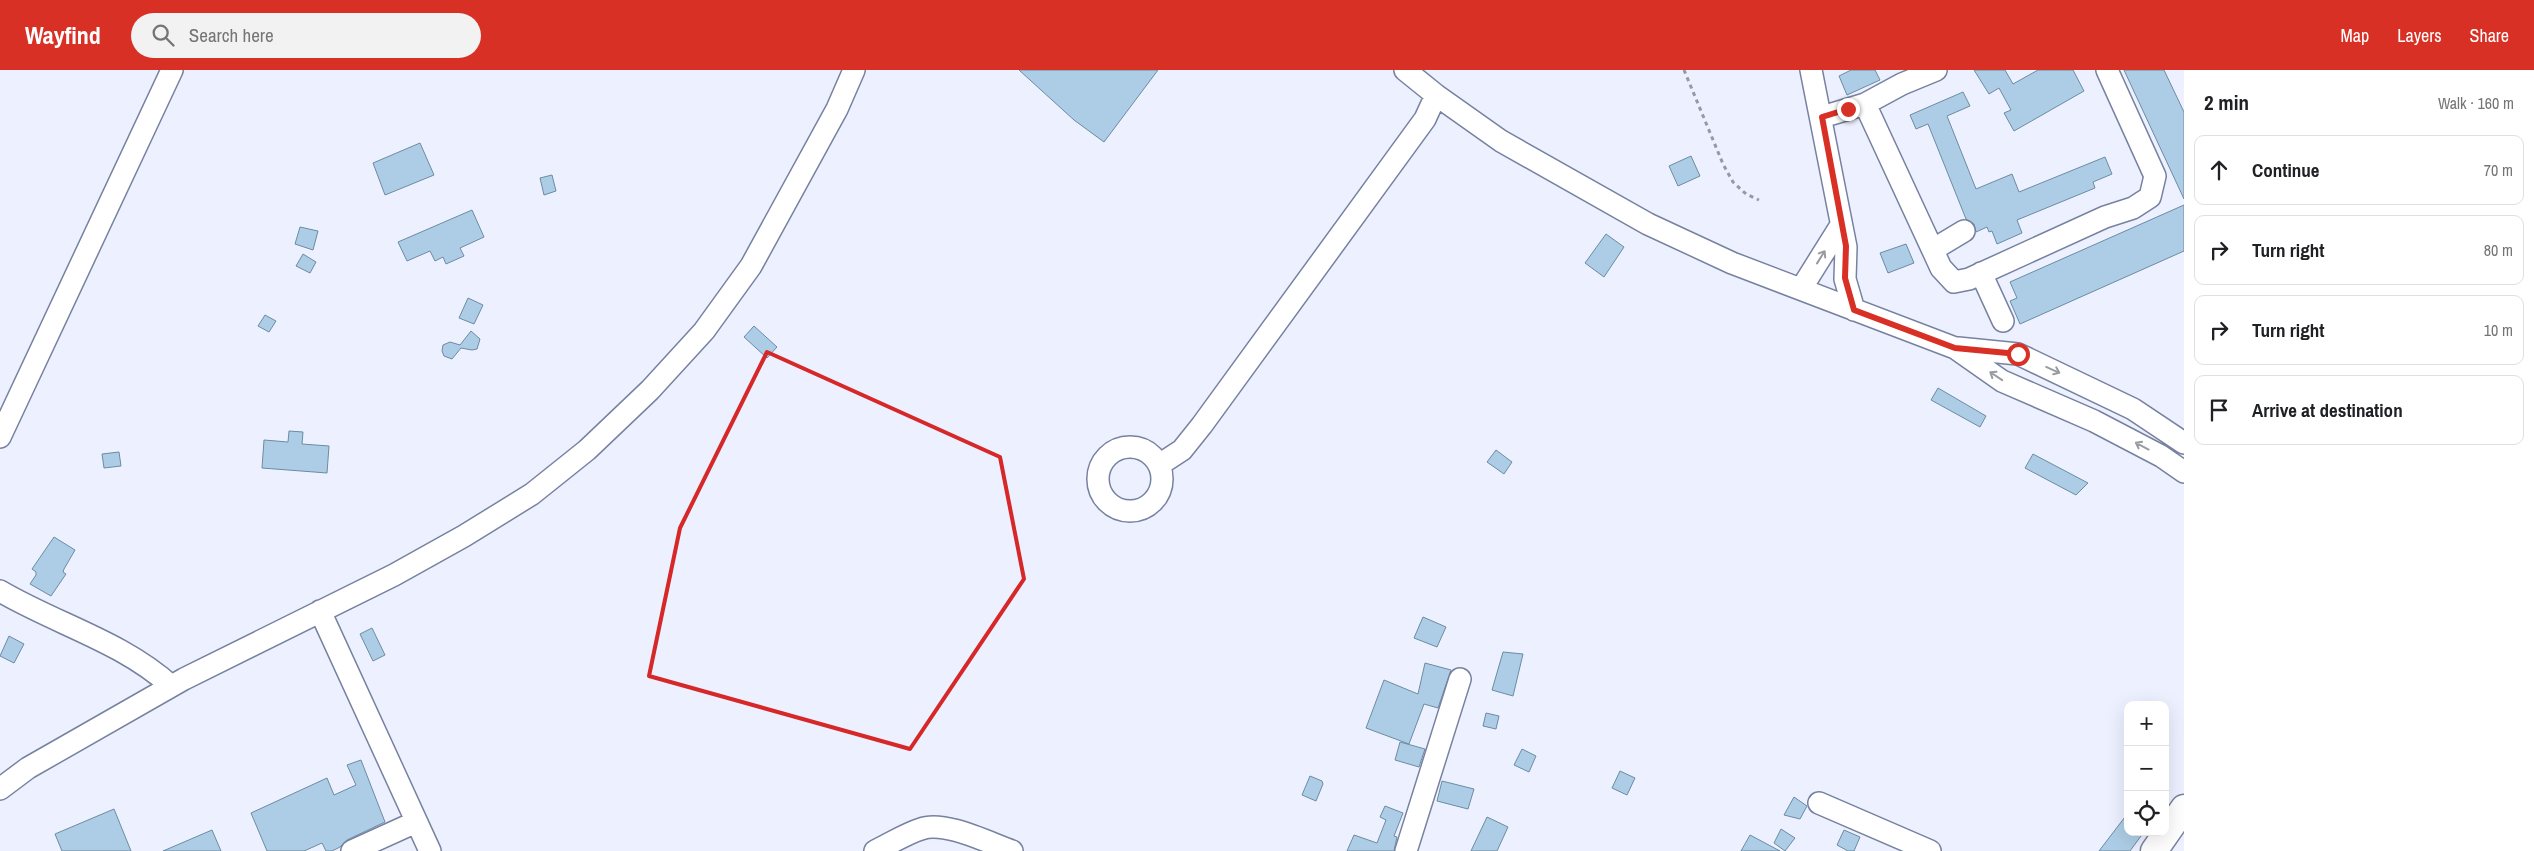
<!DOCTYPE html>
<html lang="en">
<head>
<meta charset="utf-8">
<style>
  :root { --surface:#fff; --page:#f2f2f2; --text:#202124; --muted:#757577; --line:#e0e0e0; --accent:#d93025 }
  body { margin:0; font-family:"Archivo Narrow",sans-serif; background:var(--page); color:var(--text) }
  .controls { position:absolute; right:15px; bottom:15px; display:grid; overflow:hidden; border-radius:10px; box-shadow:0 5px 20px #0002 }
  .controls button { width:45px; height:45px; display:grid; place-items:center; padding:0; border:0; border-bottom:1px solid var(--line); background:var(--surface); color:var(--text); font:25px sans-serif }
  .stop { position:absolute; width:15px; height:15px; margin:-11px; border:4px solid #d93025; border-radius:50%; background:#fff }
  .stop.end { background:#d93025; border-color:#fff; box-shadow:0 1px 5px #0008 }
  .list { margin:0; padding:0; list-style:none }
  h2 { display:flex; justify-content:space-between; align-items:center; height:65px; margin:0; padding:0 20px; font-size:21px }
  h2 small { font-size:16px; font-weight:400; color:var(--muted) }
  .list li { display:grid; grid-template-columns:32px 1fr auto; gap:15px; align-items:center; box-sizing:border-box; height:70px; margin:0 10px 10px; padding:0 10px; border:1px solid var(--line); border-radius:10px }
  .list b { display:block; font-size:19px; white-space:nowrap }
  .list em { font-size:16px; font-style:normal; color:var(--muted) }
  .icon { flex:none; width:28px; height:28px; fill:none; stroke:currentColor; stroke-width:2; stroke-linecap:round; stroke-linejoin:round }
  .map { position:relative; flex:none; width:2184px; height:781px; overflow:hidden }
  header { display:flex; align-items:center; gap:30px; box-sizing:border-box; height:70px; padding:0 25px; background:var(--accent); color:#fff }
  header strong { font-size:24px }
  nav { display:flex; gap:28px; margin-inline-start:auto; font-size:18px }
  .search { width:350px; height:45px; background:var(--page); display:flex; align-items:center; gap:12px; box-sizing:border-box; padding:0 18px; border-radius:28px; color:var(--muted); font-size:19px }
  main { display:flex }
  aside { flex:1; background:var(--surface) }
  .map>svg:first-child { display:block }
</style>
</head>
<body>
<header>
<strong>Wayfind</strong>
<div class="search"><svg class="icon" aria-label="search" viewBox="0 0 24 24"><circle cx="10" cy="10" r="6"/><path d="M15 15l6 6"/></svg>Search here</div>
<nav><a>Map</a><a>Layers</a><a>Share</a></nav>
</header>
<main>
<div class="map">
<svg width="2184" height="781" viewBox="0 0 2184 781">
  <rect width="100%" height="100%" fill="#edf1ff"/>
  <path fill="#adcde6" stroke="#6c8ba1" d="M1019,0H1158L1104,72L1074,50Z
    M1851,0H1875L1880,10L1847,25L1839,6Z
    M1974,0H2005L2013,14L2038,0H2073L2084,21L2014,61L2004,43L2011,40L1999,18L1989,24Z
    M2124,0H2164L2184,42V129Z
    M1963,22L1970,36L1947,46L1976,119L2012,104L2019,122L2105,87L2112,104L2093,112L2095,118L2017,150L2022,163L1997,174L1992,161L1989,162L1987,157L1976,162L1974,154L1966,149L1928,54L1916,59L1910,45Z
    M420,73L434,105L385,125L373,93Z
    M1691,86L1700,106L1678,116L1669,96Z
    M552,105L556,121L544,125L540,108Z
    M2184,135V181L2020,254L2010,231L2017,228L2010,212Z
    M472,140L484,167L460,178L464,186L446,194L443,187L435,191L430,181L407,191L398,172Z
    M300,157L318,161L313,180L295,174Z
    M1606,164L1624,177L1604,207L1585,193Z
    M1906,174L1914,193L1888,203L1880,183Z
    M303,184L316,192L310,203L296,196Z
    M468,228L483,235L474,254L459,248Z
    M265,245L276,251L269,262L258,256Z
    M754,256L777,277L767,288L744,267Z
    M471,261L480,269L477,279L472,280L461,278L452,289L444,286L442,281L443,275L450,272L460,275Z
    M1938,318L1986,346L1980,357L1931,330Z
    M289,361L303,362L302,374L329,376L327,403L262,398L264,370L288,372Z
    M1496,380L1512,392L1504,404L1487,392Z
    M119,382L121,396L104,398L102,384Z
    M2033,384L2088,413L2076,425L2025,398Z
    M54,467L75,480L64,499L63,502L66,504L51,526L30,514L36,505V502L32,499Z
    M1423,547L1446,557L1437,577L1414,568Z
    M372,558L385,585L373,591L360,564Z
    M9,566L24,574L14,593L0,586Z
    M1503,582L1523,584L1513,626L1492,620Z
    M1425,593L1451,600L1438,638L1424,634L1409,674L1366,658L1384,610L1418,624Z
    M1486,643L1499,646L1496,659L1483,656Z
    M1400,672L1425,679L1419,697L1395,690Z
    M1522,679L1536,686L1529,702L1514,695Z
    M361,690L385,752L347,770L340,777L332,781H326L322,773L304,781H267L251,743L327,708L334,725L356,715L347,695Z
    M1620,701L1635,708L1627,725L1612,718Z
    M1310,706L1322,711L1323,714L1316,731L1302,725Z
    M1442,711L1474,719L1468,739L1437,731Z
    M1794,727L1807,736L1800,749L1784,745Z
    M1385,736L1403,743L1394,766L1397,767L1394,781H1347L1354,765L1377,773L1386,750L1380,747Z
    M114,739L131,781H62L55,764Z
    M2128,743V762H2144L2130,781H2099Z
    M1487,747L1508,757L1497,781H1471Z
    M1781,759L1795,768L1785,781L1774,773Z
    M212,760L221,781H163Z
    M1844,760L1860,767L1854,781H1848L1837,775Z
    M1750,765L1780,781H1741Z"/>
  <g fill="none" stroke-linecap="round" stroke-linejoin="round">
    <defs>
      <path id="minor" d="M1405,0L1436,25L1501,71L1648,154L1732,193L1955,278L2002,311L2094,351L2161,386L2184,402
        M1811,0L1846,177L1845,209L1854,240
        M1865,34L1941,198L1954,212L1969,209L2105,147L2133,138L2150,127L2155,106L2107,0
        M1822,47L1865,34L1902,14L1936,0
        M1934,179L1964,161
        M1981,203L2003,251
        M1801,219L1841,155
        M1958,278L2018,284L2133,339L2184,373
        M0,367L172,0
        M1098 409a32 32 0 1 1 64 0a32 32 0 1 1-64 0Z
        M1159,395L1182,380L1202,355L1425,49L1436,25
        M0,521C56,554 123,572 171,616
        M320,541L430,781
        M0,719L28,698L184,609L394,505L464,466L532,424L587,380L650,320L704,261L751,196L837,39L854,0
        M1819,733L1930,781
        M352,781L416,752
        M875,781C890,774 905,764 921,759C944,750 989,773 1012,781
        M1406,781L1460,609"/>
      <path id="major" d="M2154,781L2184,738"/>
    </defs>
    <use href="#minor" stroke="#7781a0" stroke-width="24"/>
    <use href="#major" stroke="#7781a0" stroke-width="29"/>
    <path stroke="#9599a6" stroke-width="3" stroke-dasharray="4 4" stroke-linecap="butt" d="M1684,0L1723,94L1733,112L1746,124L1759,130"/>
    <use href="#minor" stroke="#fff" stroke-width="21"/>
    <use href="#major" stroke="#fff" stroke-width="26"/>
  </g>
  <defs><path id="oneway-shaft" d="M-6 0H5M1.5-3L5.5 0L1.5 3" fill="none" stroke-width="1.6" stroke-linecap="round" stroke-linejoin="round" transform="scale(1.25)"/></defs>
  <g stroke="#999ba0">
    <use href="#oneway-shaft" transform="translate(1821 187) rotate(-58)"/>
    <use href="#oneway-shaft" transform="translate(2053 300) rotate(24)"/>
    <use href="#oneway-shaft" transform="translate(1996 306) rotate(-146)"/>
    <use href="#oneway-shaft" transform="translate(2142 376) rotate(-152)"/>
  </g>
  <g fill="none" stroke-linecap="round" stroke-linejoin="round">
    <path stroke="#d93025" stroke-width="6" d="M1848,39L1822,47L1846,176L1845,208L1854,240L1955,278L2018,284"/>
  </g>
  <path fill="none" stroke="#d62828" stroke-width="4" stroke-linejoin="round" d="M767,282L1000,387L1024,509L910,679L649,606L680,458Z"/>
</svg>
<div class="controls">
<button>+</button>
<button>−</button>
<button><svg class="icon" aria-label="locate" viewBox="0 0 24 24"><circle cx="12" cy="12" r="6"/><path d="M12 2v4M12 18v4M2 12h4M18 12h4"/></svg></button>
</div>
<div class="stop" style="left:2018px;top:284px"></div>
<div class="stop end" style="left:1848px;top:39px"></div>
</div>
<aside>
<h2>2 min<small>Walk · 160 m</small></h2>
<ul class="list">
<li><svg class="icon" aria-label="ahead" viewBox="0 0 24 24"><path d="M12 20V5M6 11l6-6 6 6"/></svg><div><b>Continue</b></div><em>70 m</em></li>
<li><svg class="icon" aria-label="right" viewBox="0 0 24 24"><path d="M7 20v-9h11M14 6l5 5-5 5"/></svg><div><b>Turn right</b></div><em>80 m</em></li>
<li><svg class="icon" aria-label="right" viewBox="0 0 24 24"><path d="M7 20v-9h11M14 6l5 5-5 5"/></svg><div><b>Turn right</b></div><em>10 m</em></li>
<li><svg class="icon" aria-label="arrive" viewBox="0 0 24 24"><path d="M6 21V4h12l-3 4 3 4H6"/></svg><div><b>Arrive at destination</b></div></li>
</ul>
</aside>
</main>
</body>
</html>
